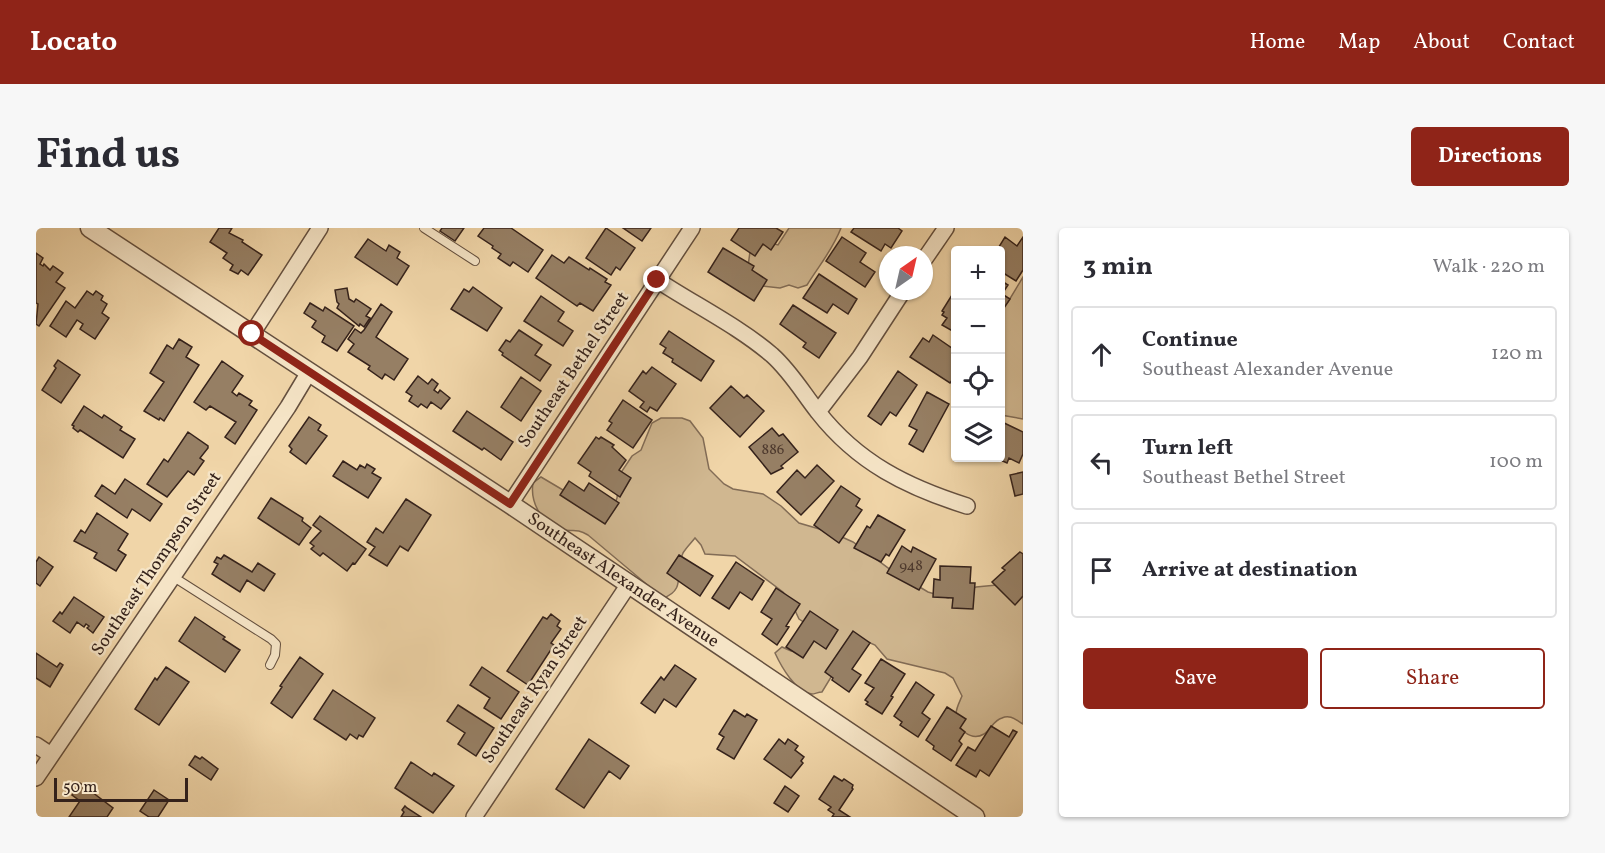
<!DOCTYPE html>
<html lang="en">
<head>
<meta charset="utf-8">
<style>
  :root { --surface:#fff; --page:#f7f7f7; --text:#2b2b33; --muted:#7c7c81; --line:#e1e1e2; --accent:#8f2418 }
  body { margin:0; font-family:Vollkorn,serif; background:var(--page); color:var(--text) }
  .controls { position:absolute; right:18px; top:18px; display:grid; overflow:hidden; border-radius:6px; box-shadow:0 2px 4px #0004 }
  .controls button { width:54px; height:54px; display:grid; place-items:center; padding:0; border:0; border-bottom:2px solid var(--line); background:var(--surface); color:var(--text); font:30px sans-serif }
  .compass { position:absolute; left:843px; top:18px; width:54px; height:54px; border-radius:50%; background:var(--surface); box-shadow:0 2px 4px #0004; rotate:34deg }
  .scale { position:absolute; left:18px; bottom:15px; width:134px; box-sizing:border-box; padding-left:6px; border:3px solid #35221b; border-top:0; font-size:16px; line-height:21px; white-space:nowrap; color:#35221b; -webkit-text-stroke:4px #f5e4c6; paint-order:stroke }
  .stop { position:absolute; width:18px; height:18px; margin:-14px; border:4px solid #8f2418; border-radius:50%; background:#fff }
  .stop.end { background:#8f2418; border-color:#fff; box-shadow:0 2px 6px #0008 }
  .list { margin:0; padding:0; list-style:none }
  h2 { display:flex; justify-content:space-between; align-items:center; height:78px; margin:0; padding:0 24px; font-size:26px }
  h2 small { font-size:20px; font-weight:400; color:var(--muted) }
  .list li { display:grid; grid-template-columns:39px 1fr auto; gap:18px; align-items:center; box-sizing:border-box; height:96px; margin:0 12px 12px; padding:0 12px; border:2px solid var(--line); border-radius:6px }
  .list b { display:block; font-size:22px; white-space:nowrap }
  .list p { margin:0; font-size:20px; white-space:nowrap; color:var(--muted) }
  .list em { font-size:20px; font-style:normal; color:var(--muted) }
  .actions { display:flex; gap:12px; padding:18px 24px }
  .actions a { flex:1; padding:14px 0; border:2px solid var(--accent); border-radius:6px; text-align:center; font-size:21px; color:var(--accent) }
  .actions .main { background:var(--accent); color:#fff }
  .icon { flex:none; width:33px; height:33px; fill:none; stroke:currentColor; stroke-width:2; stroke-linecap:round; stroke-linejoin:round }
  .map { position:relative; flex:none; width:987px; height:589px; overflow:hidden; border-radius:6px }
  header { display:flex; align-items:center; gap:36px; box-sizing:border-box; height:84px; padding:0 30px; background:var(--accent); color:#fff }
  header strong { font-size:28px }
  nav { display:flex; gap:33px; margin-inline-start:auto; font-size:21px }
  .intro { display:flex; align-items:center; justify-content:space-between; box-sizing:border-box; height:144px; padding:0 36px }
  h1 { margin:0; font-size:42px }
  .button { padding:15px 27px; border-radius:6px; background:var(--accent); color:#fff; font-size:21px; font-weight:700 }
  main { display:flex; gap:36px; padding:0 36px }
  aside { flex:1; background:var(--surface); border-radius:6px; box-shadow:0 2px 4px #0004 }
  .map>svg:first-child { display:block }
</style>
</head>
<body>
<header>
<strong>Locato</strong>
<nav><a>Home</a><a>Map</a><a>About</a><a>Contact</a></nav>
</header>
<div class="intro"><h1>Find us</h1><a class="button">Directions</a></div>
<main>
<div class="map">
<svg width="987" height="589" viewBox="0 0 987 589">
  <rect width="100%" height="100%" fill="#f0d5a8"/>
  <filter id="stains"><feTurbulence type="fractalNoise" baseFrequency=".00333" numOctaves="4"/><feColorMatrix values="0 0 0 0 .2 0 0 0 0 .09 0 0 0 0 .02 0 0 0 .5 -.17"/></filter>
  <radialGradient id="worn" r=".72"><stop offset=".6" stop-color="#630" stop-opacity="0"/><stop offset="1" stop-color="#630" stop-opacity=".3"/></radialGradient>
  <path fill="#d0b790" stroke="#826c56" stroke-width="1.5" d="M753,0H805C796,23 784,36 771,57L762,60L753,57L744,60L725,58L711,45L715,17L722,12L742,17Z
    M987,49V191L965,187L964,79L972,74Z
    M625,190H646L654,193L667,210L673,241L688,256L697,261L727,266L745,278L763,295L797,305L817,314L855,342L892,364L912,370L940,359L983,355L987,351V496C980,492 974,486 966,490C958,492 955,501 948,506C935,514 919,500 920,486C920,480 924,473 926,468L917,450L909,445L851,431L839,417L830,413L814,418L786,464C782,464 779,466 776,466C760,465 745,438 739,425L746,419L755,423H770L772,397L763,391L755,374L747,364L699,328L669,326L665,317L659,310C655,315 650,320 647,325C638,344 651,362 627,370L552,307C539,299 536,305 524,301C505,296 494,273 497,255L505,249L532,265L577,280L581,270L584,246L596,228L605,222L616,195Z"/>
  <path fill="#967f64" stroke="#35221b" stroke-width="1.5" d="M183,0H196L193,5L207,12L206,14L226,27L212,47L205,42L202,46L194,42L197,37L187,30L191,25L174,14Z
    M406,0H428L419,13L404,3Z
    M448,0H475L507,22L492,44L477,34L474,38L462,30L465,26L456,20L457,18L442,8Z
    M570,0L599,20L584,42L580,39L575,47L550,30Z
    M587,0H615L606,13Z
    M703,0H740L747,4L735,22L727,16L719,28L695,12Z
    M818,0H862L866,3L855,20L849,16L845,23L815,4Z
    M806,9L830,25L824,34L839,44L829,59L790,33Z
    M969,9L981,18L987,9V42L980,53L964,43V22H961Z
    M332,11L350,23L353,17L364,24L361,30L373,38L361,57L319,29Z
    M687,20L718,38L716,42L731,52L718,73L672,44Z
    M0,25L7,30L4,36L7,38L8,36L14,42L17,38L27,45L20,54L29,60L3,98L0,96L2,76L0,75Z
    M516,27L528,35L533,29L553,42L554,40L571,51L569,54L575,57L557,83L544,75L541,78L500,50Z
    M783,46L821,71L812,86L797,76L791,85L767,70Z
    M964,52L972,57L966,66L974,71L964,86Z
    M437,59L466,80L451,103L415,81L428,61L433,64Z
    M311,60L313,71L318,74L320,71L335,81L330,88L334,90L328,99L324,96L323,98L301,80L303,76L301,74L299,62Z
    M51,63L57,67L60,63L67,68L65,72L71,76L66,85L73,90L59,111L44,101L47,96L41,92L30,109L14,98L30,73L39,80Z
    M916,67L920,69V105L906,97L911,90L906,87L908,84L906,83Z
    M505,68L528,84L522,93L537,103L527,118L488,93Z
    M274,75L287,83L289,79L318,98L301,123L286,114L289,108L276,99L280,93L268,85Z
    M345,76L356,84L340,109L372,131L358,152L349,146L346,151L332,141L334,138L312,124L318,116L312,111L319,101L325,105L328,102Z
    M757,77L800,105L783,130L767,119L770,115L744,96Z
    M483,102L506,117L499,127L515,137L504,153L466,127L467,125L463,122L470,112L474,114Z
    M633,103L678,133L665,153L636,134L637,131L627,125L630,120L624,116Z
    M897,107L920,123V147L914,155L874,129L887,110L893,114Z
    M143,111L156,119L150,129L163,137L128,193L124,190L123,192L108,183L128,154L114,145L131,117L137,121Z
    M22,132L44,147L25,175L6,162L20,140L18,138Z
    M186,133L207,148L196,164L201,168L203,165L216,173L213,177L221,182L199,216L189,209L200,194L174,178L170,182L158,174Z
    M616,139L640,156L621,183L614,179L611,184L604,179L608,174L593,163L607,143L610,146Z
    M862,143L881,157L860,188L854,184L845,197L832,188Z
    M382,148L392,156L396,151L402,156L398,162L402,165L404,162L414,170L405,181L395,174L391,180L385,176L382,179L373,173L376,168L370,164Z
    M485,149L505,163L485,193L465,179Z
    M695,158L708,170L711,167L728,183L704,209L674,180Z
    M891,164L913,176L887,224L873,216L881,202L873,198Z
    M587,172L616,192L597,220L571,202L576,195L573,193Z
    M48,178L66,190L68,187L86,199L84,202L99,211L87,230L44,202L42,204L37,200L38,198L36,197Z
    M431,183L477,214L465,232L448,220L446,222L417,203Z
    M273,189L285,197L282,202L291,208L270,236L254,224L256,221L253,218Z
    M964,193L987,204V226L983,235L973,230L971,235L960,230H964Z
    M736,200L743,208L747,206L762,224L745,238L747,240L735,246L713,219Z
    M152,204L172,218V220L164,230L168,233L158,247L152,243L131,269L111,256L128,231L132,234Z
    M560,209L563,211L565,209L578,217L576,219L590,232L583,242L595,250L584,269L553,248L555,244L542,235Z
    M307,233L321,242L324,237L329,240L331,236L339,241L336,245L345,250L332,270L297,248Z
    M781,237L798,253L765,287L741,264L761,242L769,250Z
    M987,244V266L979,268L974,247Z
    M89,251L126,276L114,293L96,281L91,290L59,268L66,257L79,266Z
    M533,253L548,263L553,255L583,275L569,296L524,267Z
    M805,258L824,271L820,278L826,282L803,315L778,297Z
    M235,270L267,290L266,293L275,300L263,317L222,290Z
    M370,271L395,287L372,323L364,318L351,338L333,327L339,319L331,314L340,300L347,305Z
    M61,285L92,306L82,322L90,327L80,343L58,330L61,325L38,313L45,302L49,305Z
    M842,287L869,302L853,328L850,326L845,334L818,320L831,298L834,300Z
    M284,288L330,321L319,336L317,335L311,343L287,325L284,328L275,321L278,318L274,315L285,303L277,297Z
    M866,318L875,324L877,319L900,331L883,362L851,345Z
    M984,324L987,326V368L979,377L956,354L969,342L966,340Z
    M188,327L216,344L222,335L239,346L228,363L211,352L204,364L176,346L182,336L178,334L181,329L185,331Z
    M643,327L677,348L664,368L631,345Z
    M3,329L17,339L4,358L0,355V334Z
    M700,334L728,353L716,372L704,364L693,381L676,370Z
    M904,338L935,339L934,355H939L937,381L916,380L917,370L897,369L898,351L904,352Z
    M740,360L764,376L750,398L753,399L741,417L726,406L736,391L725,384Z
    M38,369L68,389L57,405L51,400L53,398L50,396L48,399L41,394L34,405L17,393L24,384L26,386Z
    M774,383L802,402L790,421L778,413L767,430L750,419Z
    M515,386L524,393L521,398L525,401L515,415L518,417L492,457L471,443L507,389L511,391Z
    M159,389L189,409L187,411L204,422L189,444L143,413Z
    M817,403L834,415L816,441L825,447L813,464L796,452L797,450L789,444Z
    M0,425L21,439L24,435L27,437L14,459L0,450Z
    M264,429L287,446L256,490L235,475L246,459L244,458Z
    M845,431L869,446L855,468L857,469L846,486L830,476L832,474L829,472L838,460L829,455Z
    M639,437L660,451L640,479L628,471L619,485L605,475L625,449L628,452Z
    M130,439L153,454L123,497L99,481L119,450L121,452Z
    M446,439L483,464L465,491L448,480L454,470L434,457Z
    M880,454L898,467L886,485L894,491L882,509L864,497L866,494L858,488Z
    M297,462L339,490L327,509L323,507L321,511L314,506L310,512L278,491Z
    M422,477L458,500L440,528L422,516L429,505L411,493Z
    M911,479L930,491L924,500L929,504L923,513L926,516L915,533L897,521L898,518L890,512Z
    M698,482L709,489L711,486L721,492L698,531L681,521L688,509L683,506Z
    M955,498L973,509L977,502L981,504L953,548L944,542L940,549L920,537L932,519L939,523Z
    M553,511L593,538L584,551L573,543L548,580L520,561Z
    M743,511L749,516L752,511L762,518L759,522L768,529L765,533L767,535L755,550L728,531Z
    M159,528L164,531L166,529L182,541L175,552L153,537Z
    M375,534L396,548L398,545L418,558L397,585L359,560Z
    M798,548L806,553L808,551L817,557L816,560L817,561L803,582L814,589H796L798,586L792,582L795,579L783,571Z
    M44,555L77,580L71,589H33L44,573L36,567Z
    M749,558L763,568L752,584L738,575Z
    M118,562L133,572L122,589H113L104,583Z
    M369,578L371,580L385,589H365L368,584L366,582Z"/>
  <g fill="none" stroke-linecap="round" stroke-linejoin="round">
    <defs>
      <path id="service" d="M388,0L439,33
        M136,348L235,411L240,416L239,427L234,437"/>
      <path id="minor" d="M888,32L910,0
        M621,52C659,77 702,98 736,127C755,144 767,165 782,184C822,235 871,259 931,278
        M216,106L284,0
        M782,184L824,129L867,63
        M474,276L656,0
        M0,517L15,527
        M0,550L252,179L273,144
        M438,589L593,356"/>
      <g id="tertiary">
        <path id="s1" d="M54,0L474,276L939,589"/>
      </g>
    </defs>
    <use href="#service" stroke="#644f3e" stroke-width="10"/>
    <use href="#minor" stroke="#644f3e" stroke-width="18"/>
    <use href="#tertiary" stroke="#644f3e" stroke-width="21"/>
    <use href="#service" stroke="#f5e4c6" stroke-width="8"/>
    <use href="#minor" stroke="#f5e4c6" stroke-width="15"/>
    <use href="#tertiary" stroke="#f5e4c6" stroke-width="18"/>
  </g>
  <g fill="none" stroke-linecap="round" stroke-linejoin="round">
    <path stroke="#8f2418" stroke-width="8" d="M216,106L474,276L621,52"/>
  </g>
  <g text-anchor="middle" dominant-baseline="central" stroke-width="5" stroke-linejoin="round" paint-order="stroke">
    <g font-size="15" fill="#4d392d">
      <text x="737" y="222">886</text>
      <text x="875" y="338">948</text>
    </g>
    <g font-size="18" fill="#35221b" stroke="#f5e4c6">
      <text transform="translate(538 142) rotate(-56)">Southeast Bethel Street</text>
      <text transform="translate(121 336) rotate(-56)">Southeast Thompson Street</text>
      <text stroke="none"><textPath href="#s1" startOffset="639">Southeast Alexander Avenue</textPath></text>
      <text transform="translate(499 462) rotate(-56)">Southeast Ryan Street</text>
    </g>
  </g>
  <rect width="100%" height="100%" filter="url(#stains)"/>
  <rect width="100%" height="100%" fill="url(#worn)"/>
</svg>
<div class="controls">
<button>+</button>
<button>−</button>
<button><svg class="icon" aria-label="locate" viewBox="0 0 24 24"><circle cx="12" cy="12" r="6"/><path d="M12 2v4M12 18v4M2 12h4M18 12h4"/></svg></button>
<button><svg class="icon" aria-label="layers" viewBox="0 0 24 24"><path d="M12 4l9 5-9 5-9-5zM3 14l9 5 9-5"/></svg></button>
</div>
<svg class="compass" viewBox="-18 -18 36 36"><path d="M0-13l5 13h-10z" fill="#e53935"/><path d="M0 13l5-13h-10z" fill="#7c7c81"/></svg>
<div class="scale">50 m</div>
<div class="stop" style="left:216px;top:106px"></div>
<div class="stop end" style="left:621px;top:52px"></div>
</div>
<aside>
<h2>3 min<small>Walk · 220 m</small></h2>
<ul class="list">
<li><svg class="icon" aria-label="ahead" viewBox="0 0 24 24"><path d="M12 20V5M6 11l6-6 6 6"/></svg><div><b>Continue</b><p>Southeast Alexander Avenue</p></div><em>120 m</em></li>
<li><svg class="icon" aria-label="left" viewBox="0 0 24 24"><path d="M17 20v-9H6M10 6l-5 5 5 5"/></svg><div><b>Turn left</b><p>Southeast Bethel Street</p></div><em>100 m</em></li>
<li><svg class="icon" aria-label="arrive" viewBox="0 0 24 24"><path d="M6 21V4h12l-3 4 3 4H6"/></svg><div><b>Arrive at destination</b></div></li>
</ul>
<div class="actions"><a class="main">Save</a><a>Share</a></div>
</aside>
</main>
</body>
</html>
